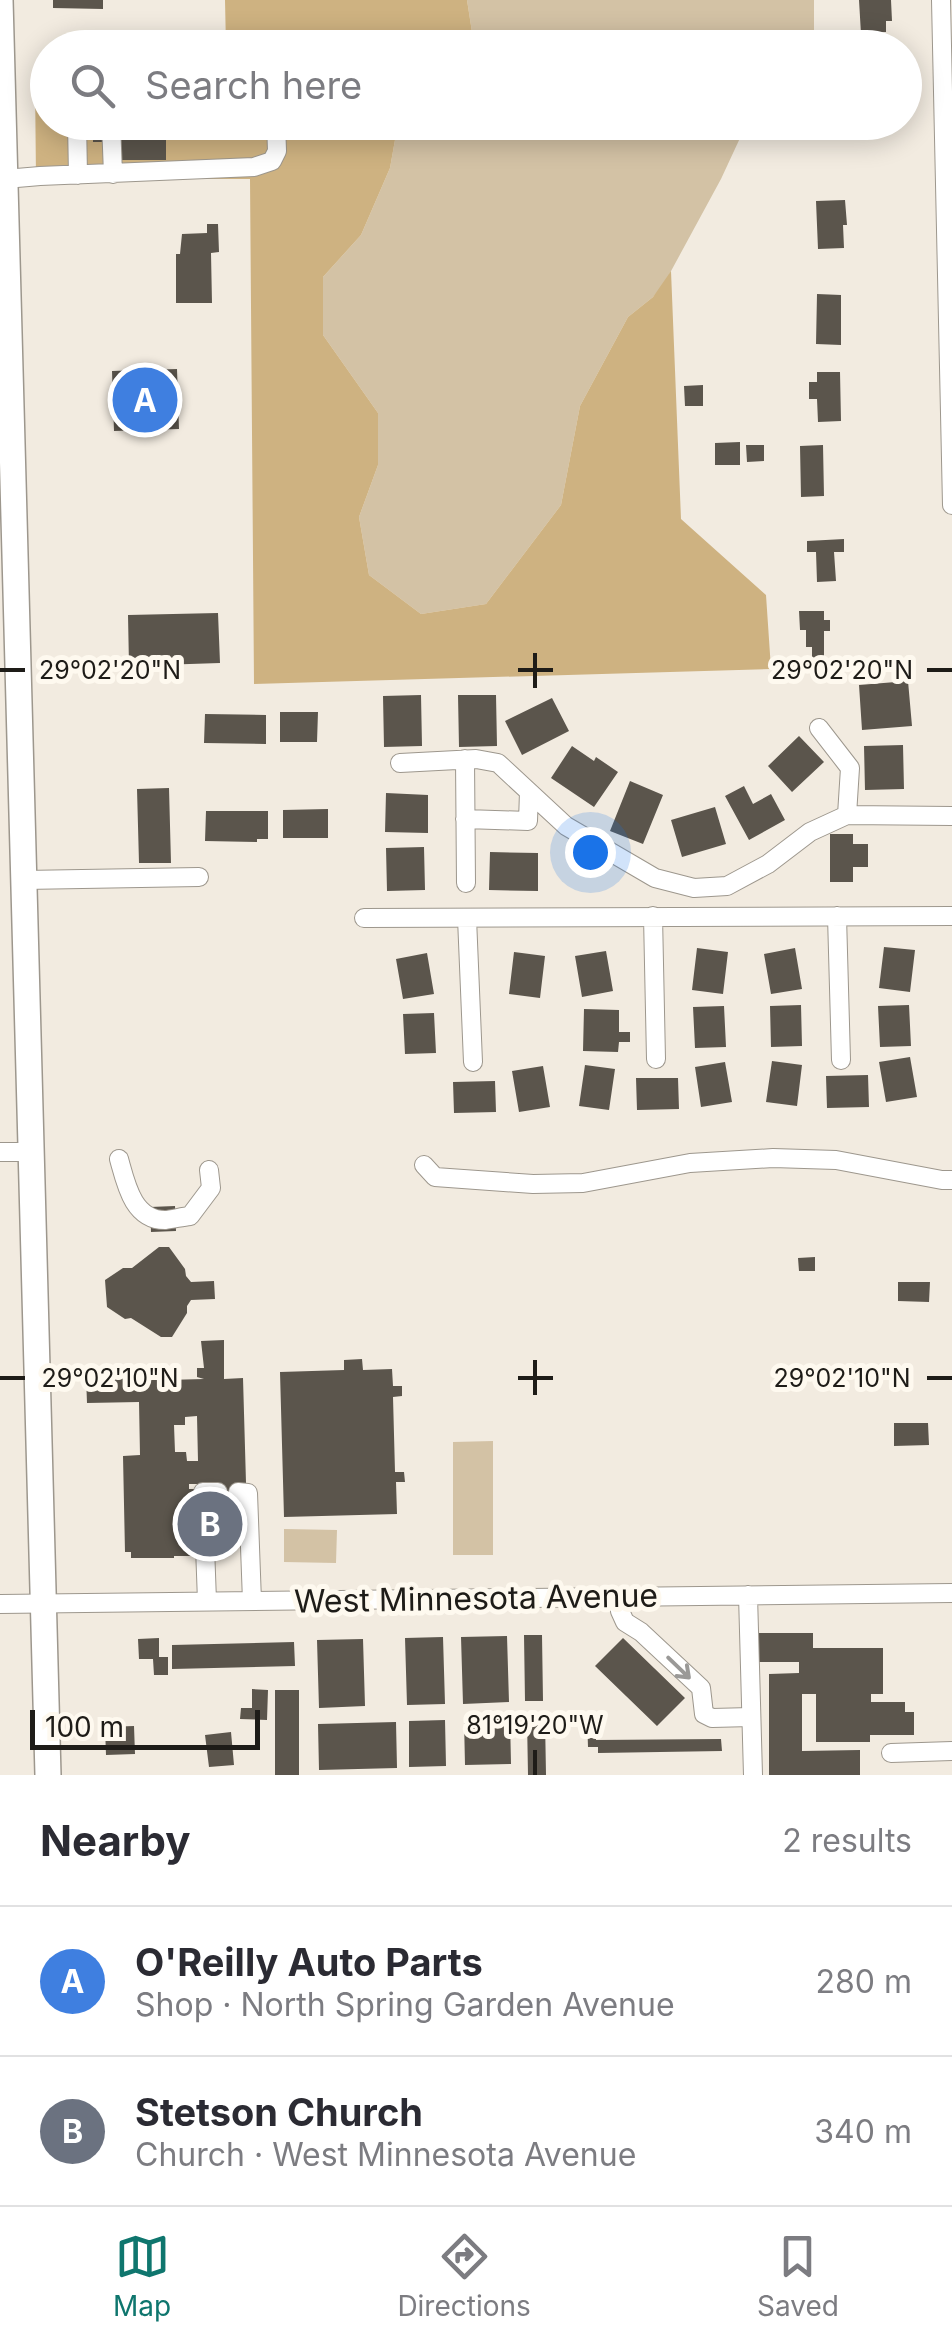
<!DOCTYPE html>
<html lang="en">
<head>
<meta charset="utf-8">
<style>
  :root { --surface:#fff; --page:#f7f7f7; --text:#2b2b33; --muted:#7c7c81; --line:#e1e1e2; --accent:#0f766e }
  body { margin:0; font-family:Inter,sans-serif; background:var(--page); color:var(--text) }
  .scale { position:absolute; left:30px; bottom:25px; width:230px; box-sizing:border-box; padding-left:10px; border:5px solid #1e1c18; border-top:0; font-size:28px; line-height:35px; white-space:nowrap; color:#1e1c18; -webkit-text-stroke:8px #fef9ef; paint-order:stroke }
  .you { position:absolute; left:590px; top:852px; width:35px; height:35px; margin:-25px; border:8px solid #fff; border-radius:50%; background:#1a73e8; box-shadow:0 0 0 15px #1a73e833 }
  .badge { display:grid; place-items:center; width:65px; height:65px; border-radius:50%; background:var(--accent); color:#fff; font-size:32px; font-weight:700 }
  .pin { position:absolute; translate:-50% -50%; border:5px solid #fff; box-shadow:0 2px 10px #0006 }
  .list { margin:0; padding:0; list-style:none }
  h2 { display:flex; justify-content:space-between; align-items:center; height:130px; margin:0; padding:0 40px; font-size:42px }
  h2 small { font-size:32px; font-weight:400; color:var(--muted) }
  .list li { display:grid; grid-template-columns:65px 1fr auto; gap:30px; align-items:center; box-sizing:border-box; height:150px; padding:0 40px; border-top:2px solid var(--line) }
  .list b { display:block; font-size:38px; white-space:nowrap }
  .list p { margin:0; font-size:32px; white-space:nowrap; color:var(--muted) }
  .list em { font-size:32px; font-style:normal; color:var(--muted) }
  .icon { flex:none; width:55px; height:55px; fill:none; stroke:currentColor; stroke-width:2; stroke-linecap:round; stroke-linejoin:round }
  .map { position:relative; flex:none; width:952px; height:1775px; overflow:hidden }
  .search { position:absolute; background:var(--surface); box-shadow:0 5px 25px #0003; left:30px; right:30px; top:30px; height:110px; display:flex; align-items:center; gap:25px; box-sizing:border-box; padding:0 35px; border-radius:55px; color:var(--muted); font-size:38px }
  .sheet { height:430px; background:var(--surface) }
  nav { display:flex; justify-content:space-around; align-items:center; box-sizing:border-box; height:140px; border-top:2px solid var(--line); background:var(--surface); font-size:28px; color:var(--muted) }
  nav a { display:grid; justify-items:center; gap:5px }
  nav .on { color:var(--accent) }
  .map>svg:first-child { display:block }
</style>
</head>
<body>
<div class="map">
<svg width="952" height="1775" viewBox="0 0 952 1775">
  <rect width="100%" height="100%" fill="#f2ebe0"/>
  <path fill="#d3c2a5" d="M467,0H814V47L458,48L472,32Z
    M398,123H747L721,179L664,284L653,297L628,317L580,406L561,505L486,604L421,614L369,575L359,517L378,465V413L323,335V277L361,235L390,168Z
    M493,1441V1555H453V1442Z
    M284,1529L337,1530L336,1563L284,1562Z"/>
  <path fill="#ceb281" d="M225,0H467L472,32L458,47H226Z
    M47,80L48,122L398,123L390,168L361,235L323,277V335L378,413V465L359,517L369,575L421,614L486,604L561,505L580,406L628,317L653,297L671,271L681,519L766,595L771,669L254,684L250,179H36L35,81Z"/>
  <path fill="#5b554c" fill-rule="evenodd" d="M53,0H103V9L53,8Z
    M859,0H891L892,21H886V32L861,34Z
    M93,122H166V160H120V142H93Z
    M845,200L847,225H843L844,248L818,249L816,201Z
    M207,224H218L219,252L211,253L212,303H176V254H180L182,234L207,233Z
    M817,294L841,295V345L816,344Z
    M177,369L179,429L114,431L112,371Z
    M817,372H840L841,421L818,422L817,399H809V382H817Z
    M703,385V406H685L684,386Z
    M740,442V465H715V443Z
    M746,445H764V461L747,462Z
    M823,445L824,496L801,497L800,446Z
    M844,539V552H834L836,581L817,582L816,552H807V541Z
    M799,611H824V620H830V631H824V662H812V647H806V630H800Z
    M218,613L220,663L129,666L128,615Z
    M908,681L912,726L862,730L859,685Z
    M421,695L422,746L384,747L383,696Z
    M458,695H496L497,746L459,747Z
    M552,698L569,731L522,755L505,721Z
    M280,712H318L317,742H280Z
    M205,714L266,715V744L204,743Z
    M799,736L824,762L792,792L768,766Z
    M903,745L904,789L865,790L864,746Z
    M572,746L594,761L596,757L618,772L594,807L551,778Z
    M630,781L663,795L643,844L610,831Z
    M744,786L753,804L771,794L785,820L749,840L725,796Z
    M169,788L171,863H139L137,789Z
    M386,793L428,795V833L385,832Z
    M715,807L726,844L682,857L671,820Z
    M328,809V838H283V810Z
    M206,811H268V839H257V842L205,841Z
    M830,834H853V844H868V867H853V882H830Z
    M424,847L425,890L387,891L386,848Z
    M490,852L538,853V891L489,890Z
    M884,947L915,950L910,992L879,988Z
    M697,948L728,952L723,994L692,990Z
    M795,948L802,989L771,994L764,954Z
    M606,951L613,991L582,997L575,956Z
    M514,952L545,956L540,998L509,994Z
    M427,953L434,994L403,999L396,959Z
    M801,1005L802,1046L771,1047L770,1006Z
    M909,1005L911,1046L880,1047L878,1006Z
    M724,1006L726,1047L695,1048L693,1007Z
    M584,1009L619,1010V1032H630V1042H619L618,1052L583,1051Z
    M434,1013L436,1053L405,1054L403,1014Z
    M910,1057L917,1097L886,1102L879,1062Z
    M772,1061L802,1065L797,1106L766,1102Z
    M725,1062L732,1102L701,1107L695,1067Z
    M585,1065L615,1069L609,1110L579,1106Z
    M543,1066L550,1107L519,1112L512,1071Z
    M868,1075L869,1107L827,1108L826,1076Z
    M636,1078H678L679,1109L637,1110Z
    M495,1081L496,1112L454,1113L453,1082Z
    M175,1206L176,1231L151,1232L150,1207Z
    M159,1247H169L185,1269L186,1276L191,1282L214,1281L215,1299L191,1300L187,1306V1313L172,1337H161L131,1318L125,1319L107,1307L105,1280L123,1268H132Z
    M815,1257V1271H799L798,1258Z
    M898,1282H930L929,1302L898,1301Z
    M224,1340V1379L243,1378L246,1483H238V1502H218L217,1484H189V1489H194V1551H191V1556H174V1558H131V1552H125L123,1456L140,1455L139,1402L87,1403L86,1376L132,1375V1372L166,1371V1380L204,1379L197,1377V1368H204L201,1341ZM197,1416L198,1461H187L186,1452H175L174,1425H185V1417Z
    M362,1359L363,1370L392,1369L393,1386H402V1396L393,1397L395,1472H404L405,1482H396L397,1514L284,1517L280,1372L344,1370V1360Z
    M894,1423H928L929,1445L894,1446Z
    M755,1633H813V1648H883V1694H871V1702H905V1712H914V1735H870V1742H816V1694H802V1751L860,1750V1775H769V1674L799,1673V1662H755Z
    M524,1635H542L543,1701H525Z
    M507,1636L509,1702L463,1704L461,1637Z
    M443,1637L445,1704L407,1705L405,1638Z
    M159,1638V1657H168V1675H154L153,1659H139L138,1639Z
    M623,1638L685,1698L657,1726L595,1666Z
    M363,1639L365,1706L319,1708L317,1640Z
    M294,1642L295,1666L172,1669V1645Z
    M252,1689L268,1690L267,1720L240,1719L241,1708H252Z
    M275,1690H299V1775H275Z
    M587,1717H596V1740L721,1739L722,1751L598,1753V1747H588Z
    M510,1719L511,1764L465,1765L464,1720Z
    M527,1719H545L546,1775H528Z
    M445,1720L446,1766L409,1767V1721Z
    M396,1722L397,1768L319,1770L318,1724Z
    M134,1726L135,1754L106,1755L105,1727Z
    M231,1732L234,1765L209,1767L205,1735Z"/>
  <g fill="none" stroke-linecap="round" stroke-linejoin="round">
    <defs>
      <path id="minor" d="M941,0L952,505
        M77,122L78,175
        M111,122L113,174
        M5,179L40,176L254,167L272,161L277,151L276,122
        M819,728L850,768L847,815
        M465,759L466,883
        M400,763L476,759L498,763L566,826L655,878L694,888L727,886L768,864L810,832L847,815L952,816
        M465,819L528,821L529,792
        M24,880L199,877
        M653,916L656,1059
        M837,916L841,1060
        M364,918L952,916
        M467,918L473,1062
        M0,1152H31
        M119,1159C126,1184 133,1220 165,1220C173,1219 182,1217 190,1216L211,1188L209,1170
        M424,1165L435,1177L533,1184L583,1183L690,1163L773,1158L836,1160L942,1180H952
        M238,1492L248,1493L252,1601
        M748,1595L753,1775
        M619,1597L620,1611L625,1622L641,1632L701,1688L704,1714L712,1718L751,1717
        M207,1601L203,1492H218
        M0,1604L952,1593
        M891,1753L952,1751"/>
      <path id="highway" d="M0,0L48,1775"/>
    </defs>
    <use href="#minor" stroke="#9d978d" stroke-width="20"/>
    <use href="#highway" stroke="#9d978d" stroke-width="28"/>
    <use href="#minor" stroke="#fff" stroke-width="18"/>
    <use href="#highway" stroke="#fff" stroke-width="25"/>
  </g>
  <defs><path id="oneway-shaft" d="M-6 0H5M1.5-3L5.5 0L1.5 3" fill="none" stroke-width="1.6" stroke-linecap="round" stroke-linejoin="round" transform="scale(2.5)"/></defs>
  <use stroke="#9a9997" href="#oneway-shaft" transform="translate(679 1668) rotate(44)"/>
  <path fill="none" stroke="#1e1c18" stroke-width="4" d="M535,653V688M0,670H25M518,670H553M927,670H952M535,1360V1395M0,1378H25M518,1378H553M927,1378H952M535,1750V1775"/>
  <g text-anchor="middle" dominant-baseline="central" stroke-width="10" stroke-linejoin="round" paint-order="stroke">
    <g font-size="32" fill="#1e1c18" stroke="#fef9ef">
      <text transform="translate(476 1598) rotate(-1)">West Minnesota Avenue</text>
    </g>
  </g>
  <g font-size="25" text-anchor="middle" fill="#1e1c18" stroke="#fef9ef" stroke-width="10" stroke-linejoin="round" paint-order="stroke">
    <text x="110" y="679">29°02'20"N</text>
    <text x="842" y="679">29°02'20"N</text>
    <text x="110" y="1387">29°02'10"N</text>
    <text x="842" y="1387">29°02'10"N</text>
    <text x="535" y="1734">81°19'20"W</text>
  </g>
</svg>
<div class="scale">100 m</div>
<div class="you"></div>
<div class="pin badge" style="left:145px;top:400px;background:#3f7fe0">A</div>
<div class="pin badge" style="left:210px;top:1524px;background:#6b7280">B</div>
<div class="search"><svg class="icon" aria-label="search" viewBox="0 0 24 24"><circle cx="10" cy="10" r="6"/><path d="M15 15l6 6"/></svg>Search here</div>
</div>
<section class="sheet">
<h2>Nearby<small>2 results</small></h2>
<ul class="list">
<li><span class="badge" style="background:#3f7fe0">A</span><div><b>O'Reilly Auto Parts</b><p>Shop · North Spring Garden Avenue</p></div><em>280 m</em></li>
<li><span class="badge" style="background:#6b7280">B</span><div><b>Stetson Church</b><p>Church · West Minnesota Avenue</p></div><em>340 m</em></li>
</ul>
</section>
<nav>
<a class="on"><svg class="icon" aria-label="map" viewBox="0 0 24 24"><path d="M3 6l6-2 6 2 6-2v14l-6 2-6-2-6 2zM9 4v14M15 6v14"/></svg>Map</a>
<a><svg class="icon" aria-label="directions" viewBox="0 0 24 24"><path d="M12 3l9 9-9 9-9-9zM9 14v-3h6M13 9l2 2-2 2"/></svg>Directions</a>
<a><svg class="icon" aria-label="saved" viewBox="0 0 24 24"><path d="M7 4h10v16l-5-4-5 4z"/></svg>Saved</a>
</nav>
</body>
</html>
